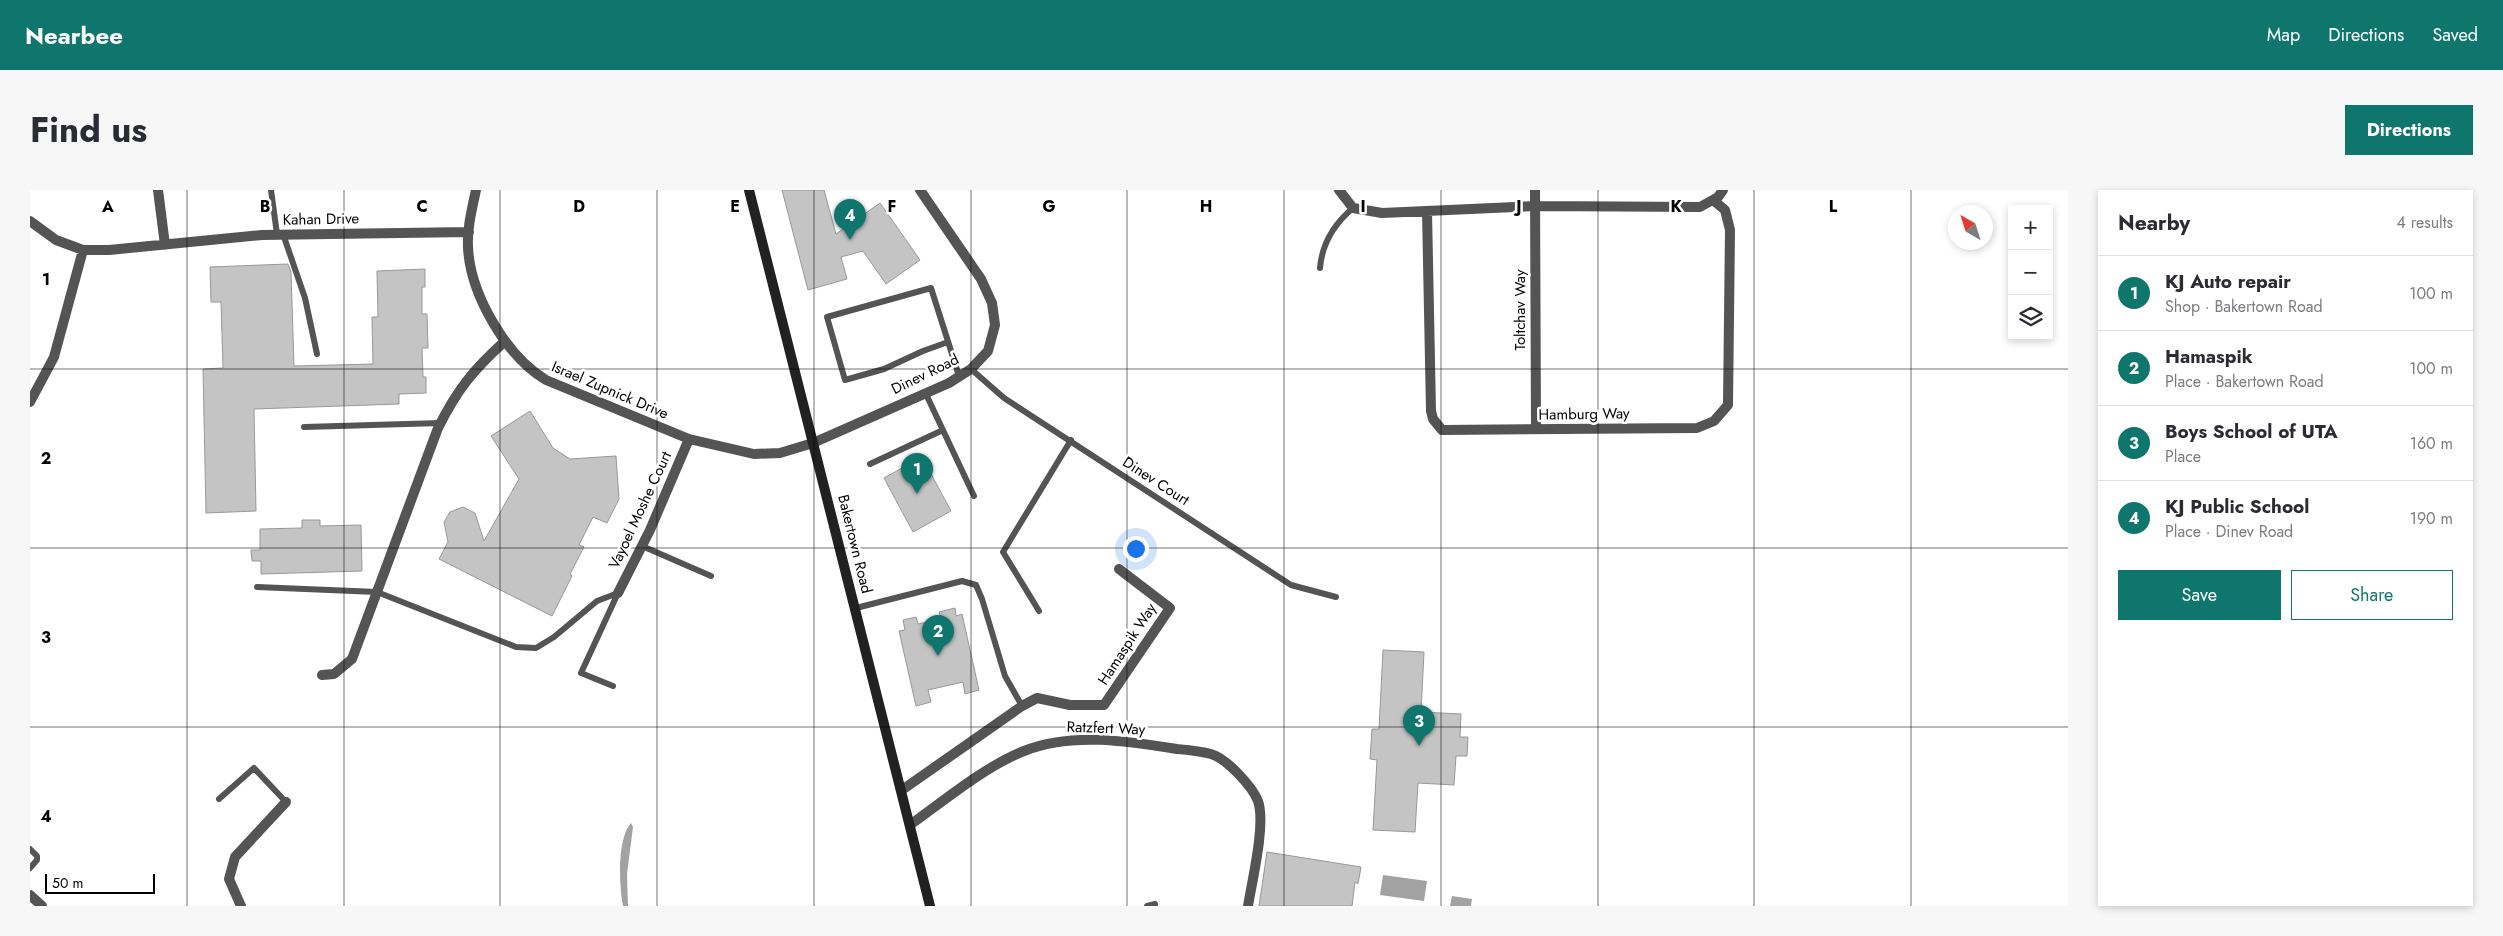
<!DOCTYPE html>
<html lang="en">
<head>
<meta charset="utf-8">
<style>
  :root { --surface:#fff; --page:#f7f7f7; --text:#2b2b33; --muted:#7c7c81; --line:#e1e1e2; --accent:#0f766e }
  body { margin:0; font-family:Jost,sans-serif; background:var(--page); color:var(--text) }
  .controls { position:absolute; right:15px; top:15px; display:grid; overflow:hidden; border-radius:0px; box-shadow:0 2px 8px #0003 }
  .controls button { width:45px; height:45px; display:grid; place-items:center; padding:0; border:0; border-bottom:1px solid var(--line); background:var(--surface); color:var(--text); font:25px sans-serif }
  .compass { position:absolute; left:1918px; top:15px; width:45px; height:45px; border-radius:50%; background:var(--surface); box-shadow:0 2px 8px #0003; rotate:321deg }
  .scale { position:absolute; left:15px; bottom:12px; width:110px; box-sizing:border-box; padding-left:5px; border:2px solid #000; border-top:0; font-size:14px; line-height:18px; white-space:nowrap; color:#000; -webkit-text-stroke:4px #fff; paint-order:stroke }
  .you { position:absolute; left:1105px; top:358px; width:18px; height:18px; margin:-12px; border:4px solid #fff; border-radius:50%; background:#1a73e8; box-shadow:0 0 0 8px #1a73e833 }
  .badge { display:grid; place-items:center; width:32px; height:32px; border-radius:50%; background:var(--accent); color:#fff; font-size:16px; font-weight:700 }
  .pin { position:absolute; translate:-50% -41px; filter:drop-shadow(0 1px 2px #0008) }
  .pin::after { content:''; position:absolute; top:26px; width:18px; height:15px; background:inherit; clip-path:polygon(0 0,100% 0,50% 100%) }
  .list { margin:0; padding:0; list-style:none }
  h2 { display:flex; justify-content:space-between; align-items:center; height:65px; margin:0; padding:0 20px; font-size:21px }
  h2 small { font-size:16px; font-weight:400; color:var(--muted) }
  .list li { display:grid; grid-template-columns:32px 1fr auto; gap:15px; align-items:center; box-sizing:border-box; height:75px; padding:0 20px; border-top:1px solid var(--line) }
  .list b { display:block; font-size:19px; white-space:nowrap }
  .list p { margin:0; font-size:16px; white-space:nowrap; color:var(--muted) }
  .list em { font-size:16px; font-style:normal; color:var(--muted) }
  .actions { display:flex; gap:10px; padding:15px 20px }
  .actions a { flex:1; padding:11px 0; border:1px solid var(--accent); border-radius:0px; text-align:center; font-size:18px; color:var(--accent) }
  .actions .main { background:var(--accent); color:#fff }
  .icon { flex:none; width:28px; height:28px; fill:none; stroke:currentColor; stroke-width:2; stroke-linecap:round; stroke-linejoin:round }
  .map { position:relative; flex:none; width:2038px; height:716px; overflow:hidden; border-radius:0px }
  header { display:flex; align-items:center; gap:30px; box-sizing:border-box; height:70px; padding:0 25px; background:var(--accent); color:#fff }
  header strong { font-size:24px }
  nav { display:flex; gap:28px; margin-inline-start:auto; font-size:18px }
  .intro { display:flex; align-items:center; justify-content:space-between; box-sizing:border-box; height:120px; padding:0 30px }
  h1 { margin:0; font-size:35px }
  .button { padding:12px 22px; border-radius:0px; background:var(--accent); color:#fff; font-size:18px; font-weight:700 }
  main { display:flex; gap:30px; padding:0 30px }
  aside { flex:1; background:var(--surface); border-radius:0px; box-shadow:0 2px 8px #0003 }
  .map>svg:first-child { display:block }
</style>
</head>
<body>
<header>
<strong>Nearbee</strong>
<nav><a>Map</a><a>Directions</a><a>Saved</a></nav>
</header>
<div class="intro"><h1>Find us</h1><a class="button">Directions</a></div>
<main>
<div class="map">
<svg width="2038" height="716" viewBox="0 0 2038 716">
  <rect width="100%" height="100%" fill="#fff"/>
  <path fill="#a2a2a2" d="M601,633L603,637L597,684L598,716H593C589,695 587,649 601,633Z
    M1353,685L1397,691L1394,711L1350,705Z
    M1422,706L1442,709L1441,716H1420Z"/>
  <path fill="#c4c4c4" stroke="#989898" d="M752,0H794L806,44L850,13L890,70L856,94L833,61L811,67L817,89L778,100Z
    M258,74L261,82L264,176L343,174L342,127H348L347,81L395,79V97H392V124H397L398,158H392L393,187H396V203L369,204V214L224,219L226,321L176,323L173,179L193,178L191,112H181L180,77Z
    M500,221L523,258L540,269L586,266L589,309L577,333L563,327L549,355L554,357L540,384L542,386L522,426L409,369L418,352L414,332L420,322L433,317L445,323L454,351L489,289L461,246Z
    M892,267L921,321L883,342L854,288Z
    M272,330H290V336L331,335L332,381L231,384V371H222L221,360H230V339L272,338Z
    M925,418L926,426L932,424L949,500L935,504L933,492L898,500L901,512L886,516L869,441L875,440L873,430L886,427L888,434L911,429L909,422Z
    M1353,460L1394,462L1391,522L1431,524L1430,547H1438L1437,566H1426L1424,595L1388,593L1385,642L1343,640L1347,570L1340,569L1342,539H1349Z
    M1237,662L1331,677L1328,694L1325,692L1322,716H1229Z"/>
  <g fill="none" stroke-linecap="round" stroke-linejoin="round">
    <path stroke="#545454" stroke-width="6" d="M241,0L247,44
      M253,44L275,108L287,164
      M1290,78C1292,54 1304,34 1323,18
      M918,152L893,161L854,179L815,190L797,127L901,98L929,186
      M941,179L974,208L1261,395L1306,407
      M895,202L944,306
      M274,237L411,233
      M840,274L913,240
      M612,356L681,386
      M227,397L347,402L486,457L506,458L524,447L567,411L588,403
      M826,418L932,391L946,395L952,409L975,486L992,516
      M1009,421L973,362L1041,250
      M583,496L551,483L588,403
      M189,609L224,578L256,612
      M0,659L7,666V670L0,678
      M1117,716L1125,714"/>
    <path stroke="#545454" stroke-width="10" d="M128,0L135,55
      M446,0C442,19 437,38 438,57C440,104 476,166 516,190L659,249L724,264L750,263L783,253L919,193L941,179L958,161L965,135L962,113L951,89L890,0
      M1309,0L1323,18L1352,23L1505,16L1670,17L1688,7L1693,0
      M1505,0L1506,239
      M1397,21L1401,221L1403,229L1412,240L1667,238L1684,231L1698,215L1700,40L1695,20L1683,10
      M0,31L26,50L53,60H79L232,45L439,42
      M0,212L24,167L53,60
      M588,403L620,340L659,249
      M292,485L304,484L322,469L408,238C427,200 443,180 474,152
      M872,600L992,516L1007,508L1040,515H1074L1140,418L1089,379
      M880,635C915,610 954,577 994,561C1041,542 1098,551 1147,559C1158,560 1170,561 1181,564C1196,568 1222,596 1228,611C1236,634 1222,691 1218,716
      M0,705L12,716
      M211,716L199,689L205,667L256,612"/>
    <path stroke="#212121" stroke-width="10" d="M719,0L900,716"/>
  </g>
  <path fill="none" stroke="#000" stroke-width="1" stroke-opacity="0.55" d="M157,0V716M314,0V716M470,0V716M627,0V716M784,0V716M941,0V716M1097,0V716M1254,0V716M1411,0V716M1568,0V716M1724,0V716M1881,0V716M0,179H2038M0,358H2038M0,537H2038"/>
  <g text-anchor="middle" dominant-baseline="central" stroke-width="5" stroke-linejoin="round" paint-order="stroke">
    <g font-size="15" fill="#000" stroke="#fff">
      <text transform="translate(291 29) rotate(-1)">Kahan Drive</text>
      <text transform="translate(1490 120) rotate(-90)">Toltchav Way</text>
      <text transform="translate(895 184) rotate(-26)">Dinev Road</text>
      <text transform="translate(580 200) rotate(23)">Israel Zupnick Drive</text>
      <text transform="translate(1554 224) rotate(-1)">Hamburg Way</text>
      <text transform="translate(1126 291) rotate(33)">Dinev Court</text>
      <text transform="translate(610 320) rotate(-65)">Vayoel Moshe Court</text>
      <text transform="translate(825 354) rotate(76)">Bakertown Road</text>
      <text transform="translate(1097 454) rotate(-57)">Hamaspik Way</text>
      <text transform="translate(1076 538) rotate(2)">Ratzfert Way</text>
    </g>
  </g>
  <g font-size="16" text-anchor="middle" font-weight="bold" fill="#000" stroke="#fff" stroke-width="5" stroke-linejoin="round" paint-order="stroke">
    <text x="78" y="22">A</text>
    <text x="235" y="22">B</text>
    <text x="392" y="22">C</text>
    <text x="549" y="22">D</text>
    <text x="705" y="22">E</text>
    <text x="862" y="22">F</text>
    <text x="1019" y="22">G</text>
    <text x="1176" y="22">H</text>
    <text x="1333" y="22">I</text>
    <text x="1489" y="22">J</text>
    <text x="1646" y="22">K</text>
    <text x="1803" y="22">L</text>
    <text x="16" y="95">1</text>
    <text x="16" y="274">2</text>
    <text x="16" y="453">3</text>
    <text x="16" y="632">4</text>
  </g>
</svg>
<div class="controls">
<button>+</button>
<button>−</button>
<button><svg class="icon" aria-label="layers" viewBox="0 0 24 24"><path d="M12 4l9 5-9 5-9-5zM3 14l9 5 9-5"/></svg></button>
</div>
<svg class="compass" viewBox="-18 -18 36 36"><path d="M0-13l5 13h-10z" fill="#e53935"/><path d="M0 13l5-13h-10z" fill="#7c7c81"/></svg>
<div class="scale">50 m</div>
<div class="you"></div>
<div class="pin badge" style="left:887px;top:304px">1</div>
<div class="pin badge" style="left:908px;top:466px">2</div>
<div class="pin badge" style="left:1389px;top:556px">3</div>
<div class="pin badge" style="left:820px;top:50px">4</div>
</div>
<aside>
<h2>Nearby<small>4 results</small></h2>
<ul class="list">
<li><span class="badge">1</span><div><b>KJ Auto repair</b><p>Shop · Bakertown Road</p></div><em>100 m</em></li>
<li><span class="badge">2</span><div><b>Hamaspik</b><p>Place · Bakertown Road</p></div><em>100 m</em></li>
<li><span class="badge">3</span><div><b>Boys School of UTA</b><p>Place</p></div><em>160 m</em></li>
<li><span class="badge">4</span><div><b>KJ Public School</b><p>Place · Dinev Road</p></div><em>190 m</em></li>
</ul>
<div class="actions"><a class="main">Save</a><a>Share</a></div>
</aside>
</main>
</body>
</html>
